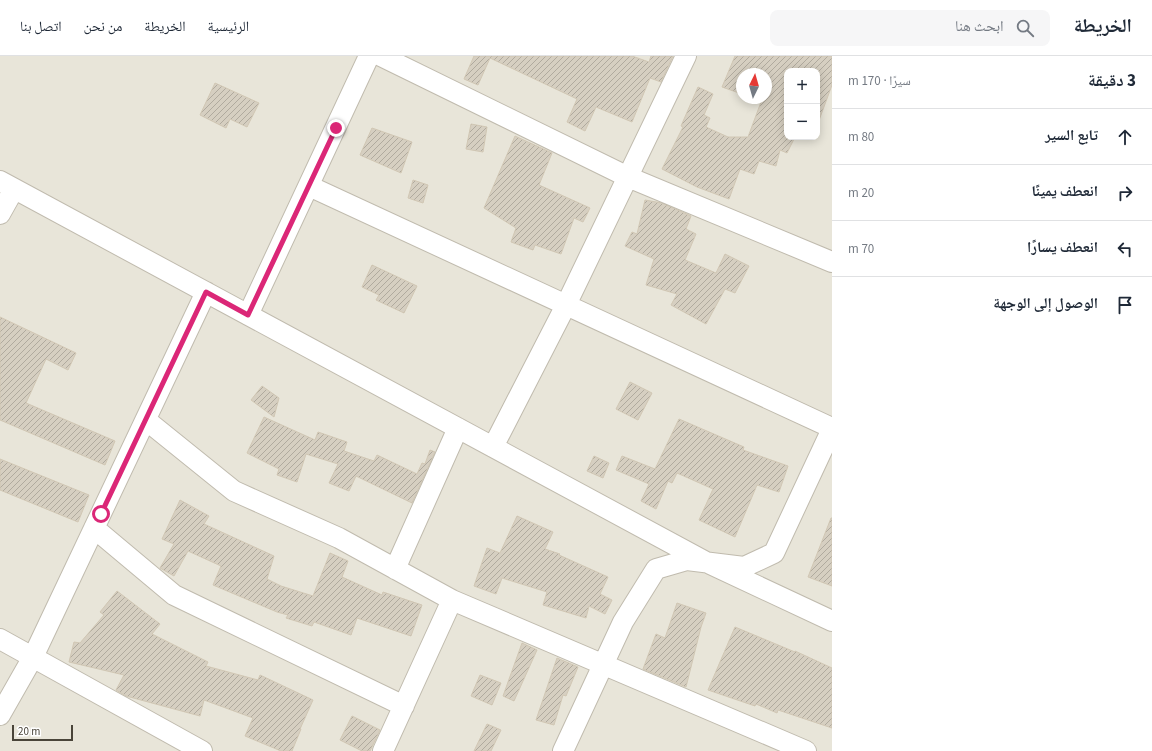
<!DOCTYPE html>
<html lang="ar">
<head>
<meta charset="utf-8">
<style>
  :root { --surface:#fff; --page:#f6f6f7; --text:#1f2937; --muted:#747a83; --line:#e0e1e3 }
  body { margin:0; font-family:"Source Sans 3","Noto Naskh Arabic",sans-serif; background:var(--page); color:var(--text); direction:rtl }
  .controls { position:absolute; right:12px; top:12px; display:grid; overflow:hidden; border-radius:8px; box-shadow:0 2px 10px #0003 }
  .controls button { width:36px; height:36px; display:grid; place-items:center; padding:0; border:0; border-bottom:1px solid var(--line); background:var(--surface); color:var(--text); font:20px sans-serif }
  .compass { position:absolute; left:736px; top:12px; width:36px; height:36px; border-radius:50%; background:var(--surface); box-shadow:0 2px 10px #0003; rotate:5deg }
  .scale { position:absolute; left:12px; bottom:10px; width:61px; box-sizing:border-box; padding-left:4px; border:2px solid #494439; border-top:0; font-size:11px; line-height:14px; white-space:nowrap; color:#494439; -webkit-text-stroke:3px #fff; paint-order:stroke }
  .stop { position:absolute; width:12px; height:12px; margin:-9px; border:3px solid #db2777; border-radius:50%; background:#fff }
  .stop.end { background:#db2777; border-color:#fff; box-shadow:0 1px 4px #0008 }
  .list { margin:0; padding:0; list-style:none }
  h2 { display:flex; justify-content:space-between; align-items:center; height:52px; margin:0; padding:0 16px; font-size:17px }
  h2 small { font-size:13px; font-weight:400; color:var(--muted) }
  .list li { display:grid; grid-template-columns:26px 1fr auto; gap:12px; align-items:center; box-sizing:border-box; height:56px; padding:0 16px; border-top:1px solid var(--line) }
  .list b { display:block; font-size:15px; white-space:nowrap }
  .list em { font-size:13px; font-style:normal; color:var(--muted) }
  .icon { flex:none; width:22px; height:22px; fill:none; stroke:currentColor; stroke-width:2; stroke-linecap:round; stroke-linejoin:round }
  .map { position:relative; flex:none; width:832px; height:695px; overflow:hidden; direction:ltr }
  header { display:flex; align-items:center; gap:24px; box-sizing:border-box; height:56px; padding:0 20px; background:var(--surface); border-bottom:1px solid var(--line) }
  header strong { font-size:19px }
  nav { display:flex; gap:22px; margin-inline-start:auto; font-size:14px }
  .search { width:280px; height:36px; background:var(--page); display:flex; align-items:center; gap:10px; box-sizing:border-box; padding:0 14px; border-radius:8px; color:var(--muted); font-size:15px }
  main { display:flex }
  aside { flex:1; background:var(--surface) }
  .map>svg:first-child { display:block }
</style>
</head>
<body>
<header>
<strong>الخريطة</strong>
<div class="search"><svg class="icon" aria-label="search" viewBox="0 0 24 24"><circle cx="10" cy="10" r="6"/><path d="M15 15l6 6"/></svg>ابحث هنا</div>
<nav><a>الرئيسية</a><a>الخريطة</a><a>من نحن</a><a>اتصل بنا</a></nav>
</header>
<main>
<aside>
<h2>3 دقيقة<small>سيرًا · 170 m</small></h2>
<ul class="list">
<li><svg class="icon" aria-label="ahead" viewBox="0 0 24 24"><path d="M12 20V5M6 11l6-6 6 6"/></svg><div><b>تابع السير</b></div><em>80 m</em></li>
<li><svg class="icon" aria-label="right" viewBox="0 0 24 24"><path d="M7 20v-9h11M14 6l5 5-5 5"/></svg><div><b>انعطف يمينًا</b></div><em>20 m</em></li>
<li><svg class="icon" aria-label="left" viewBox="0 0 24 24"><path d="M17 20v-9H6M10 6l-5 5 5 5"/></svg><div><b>انعطف يسارًا</b></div><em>70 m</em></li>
<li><svg class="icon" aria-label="arrive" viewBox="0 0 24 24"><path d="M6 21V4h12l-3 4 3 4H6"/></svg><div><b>الوصول إلى الوجهة</b></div></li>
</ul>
</aside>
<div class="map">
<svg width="832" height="695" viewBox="0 0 832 695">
  <defs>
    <pattern id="building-hatch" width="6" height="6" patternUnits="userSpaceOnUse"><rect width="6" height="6" fill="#d6cfc1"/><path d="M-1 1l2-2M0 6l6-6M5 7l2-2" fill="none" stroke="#b0aa9e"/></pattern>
  </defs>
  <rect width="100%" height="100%" fill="#f5f2eb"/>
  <path fill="#e8e5d9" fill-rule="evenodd" d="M0,0H832V695H0ZM787,15H817V81H787ZM742,18H766V42H742Z"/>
  <path fill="url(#building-hatch)" stroke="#d1c7b4" d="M474,0H632L649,6L651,0H673L661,26L650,22L632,66L596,51L585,75L567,66L577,43L490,2L478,29L464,23Z
    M735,0H832V29L818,67L817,15H787V81H795L787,97L780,94L776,110L759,105L754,118L740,113L729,143L697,131L662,113L683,71L681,70L698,31L713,38L704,59L710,62L706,71L728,81H748L761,46L752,42H766V18H742V38L722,31Z
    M215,27L259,47L247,71L230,63L226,72L200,59Z
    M471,68L487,71L483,96L466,93Z
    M372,72L412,86L401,117L360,99Z
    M515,80L552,97L539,129L590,152L583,166L574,162L561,198L535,189L533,194L511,186L516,172L484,152Z
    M413,124L428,129L423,147L408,142Z
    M645,144L662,147L691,160L686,173L696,178L685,204L716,217L725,198L749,210L735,237L725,233L706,268L671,249L677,238L646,229L654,203L625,190L632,176L637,178Z
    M372,209L417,230L404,257L376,244L379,239L362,231Z
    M0,261L76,297L68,314L46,303L26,347L115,385L105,409L0,364Z
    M630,326L652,337L638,364L616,353Z
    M262,330L279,342L274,361L251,344Z
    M264,361L315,384L318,376L347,386L344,395L374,405L377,399L417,418L422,407L425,408L430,394L435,396L412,447L356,420L349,435L329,427L338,408L306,398L297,426L277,419L279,413L247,397Z
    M679,363L744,391L743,394L788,410L779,436L757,429L735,481L699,464L713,433L677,417L672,427L668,425L656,453L641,445L649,428L616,414L622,400L655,413Z
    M594,400L609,407L603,422L587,415Z
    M0,403L89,439L78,466L0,434Z
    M180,444L209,460L204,468L274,500L267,523L281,530L313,540L330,497L348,505L342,521L382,539L383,536L422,549L411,580L357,562L351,579L314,566L312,570L286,562L288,559L277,556L213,529L221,510L188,495L174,520L160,512L174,488L162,483Z
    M517,460L553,476L545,493L560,498L559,499L608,521L600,538L612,544L605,558L589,550L586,562L543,549L547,536L502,522L496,538L474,530L487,492L500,497Z
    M831,462H832V530L808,521Z
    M117,535L160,568L152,578L208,606L206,610L258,624L260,619L313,644L300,673H301L292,695H281L245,680L253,662L204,644L200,660L126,640L116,634L124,619L69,606L74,586L80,587L104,559L100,556Z
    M677,547L706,557L701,571L686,631L643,613L656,578L665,582Z
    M735,571L795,596V595L832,612V672L778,654L777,657L756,648L755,650L708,634Z
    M522,587L537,594L514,645L503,640Z
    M557,602L578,611L566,640L563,639L554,669L536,664Z
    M480,619L501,627L492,649L471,640Z
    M352,660L380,674L370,695H362L340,684Z
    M487,668L501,674L491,695H474Z"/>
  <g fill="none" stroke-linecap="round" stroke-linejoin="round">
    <defs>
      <path id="street" d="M381,0L628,121L832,206
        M0,125L706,506L832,565
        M309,130L832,372
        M0,158L14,133
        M248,259L369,0
        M146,364L234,435L339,482L452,544L806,695
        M493,391L566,249L686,0
        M94,472L174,539L404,650
        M395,513L458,372
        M0,583L202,695
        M0,659L33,601L206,236
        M383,695L452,544
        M563,695L623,566L656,513L687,504L744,511L774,497L832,373"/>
    </defs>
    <use href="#street" stroke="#c0bbae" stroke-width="22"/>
    <use href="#street" stroke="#fff" stroke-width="20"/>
  </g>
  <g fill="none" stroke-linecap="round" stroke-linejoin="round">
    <path stroke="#db2777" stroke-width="5" d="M101,458L206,236L248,259L336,72"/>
  </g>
</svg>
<div class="controls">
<button>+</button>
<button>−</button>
</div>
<svg class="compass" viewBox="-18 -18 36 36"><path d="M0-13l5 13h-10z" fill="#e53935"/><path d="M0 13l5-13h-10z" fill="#747a83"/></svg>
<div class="scale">20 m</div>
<div class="stop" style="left:101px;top:458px"></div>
<div class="stop end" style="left:336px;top:72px"></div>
</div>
</main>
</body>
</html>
